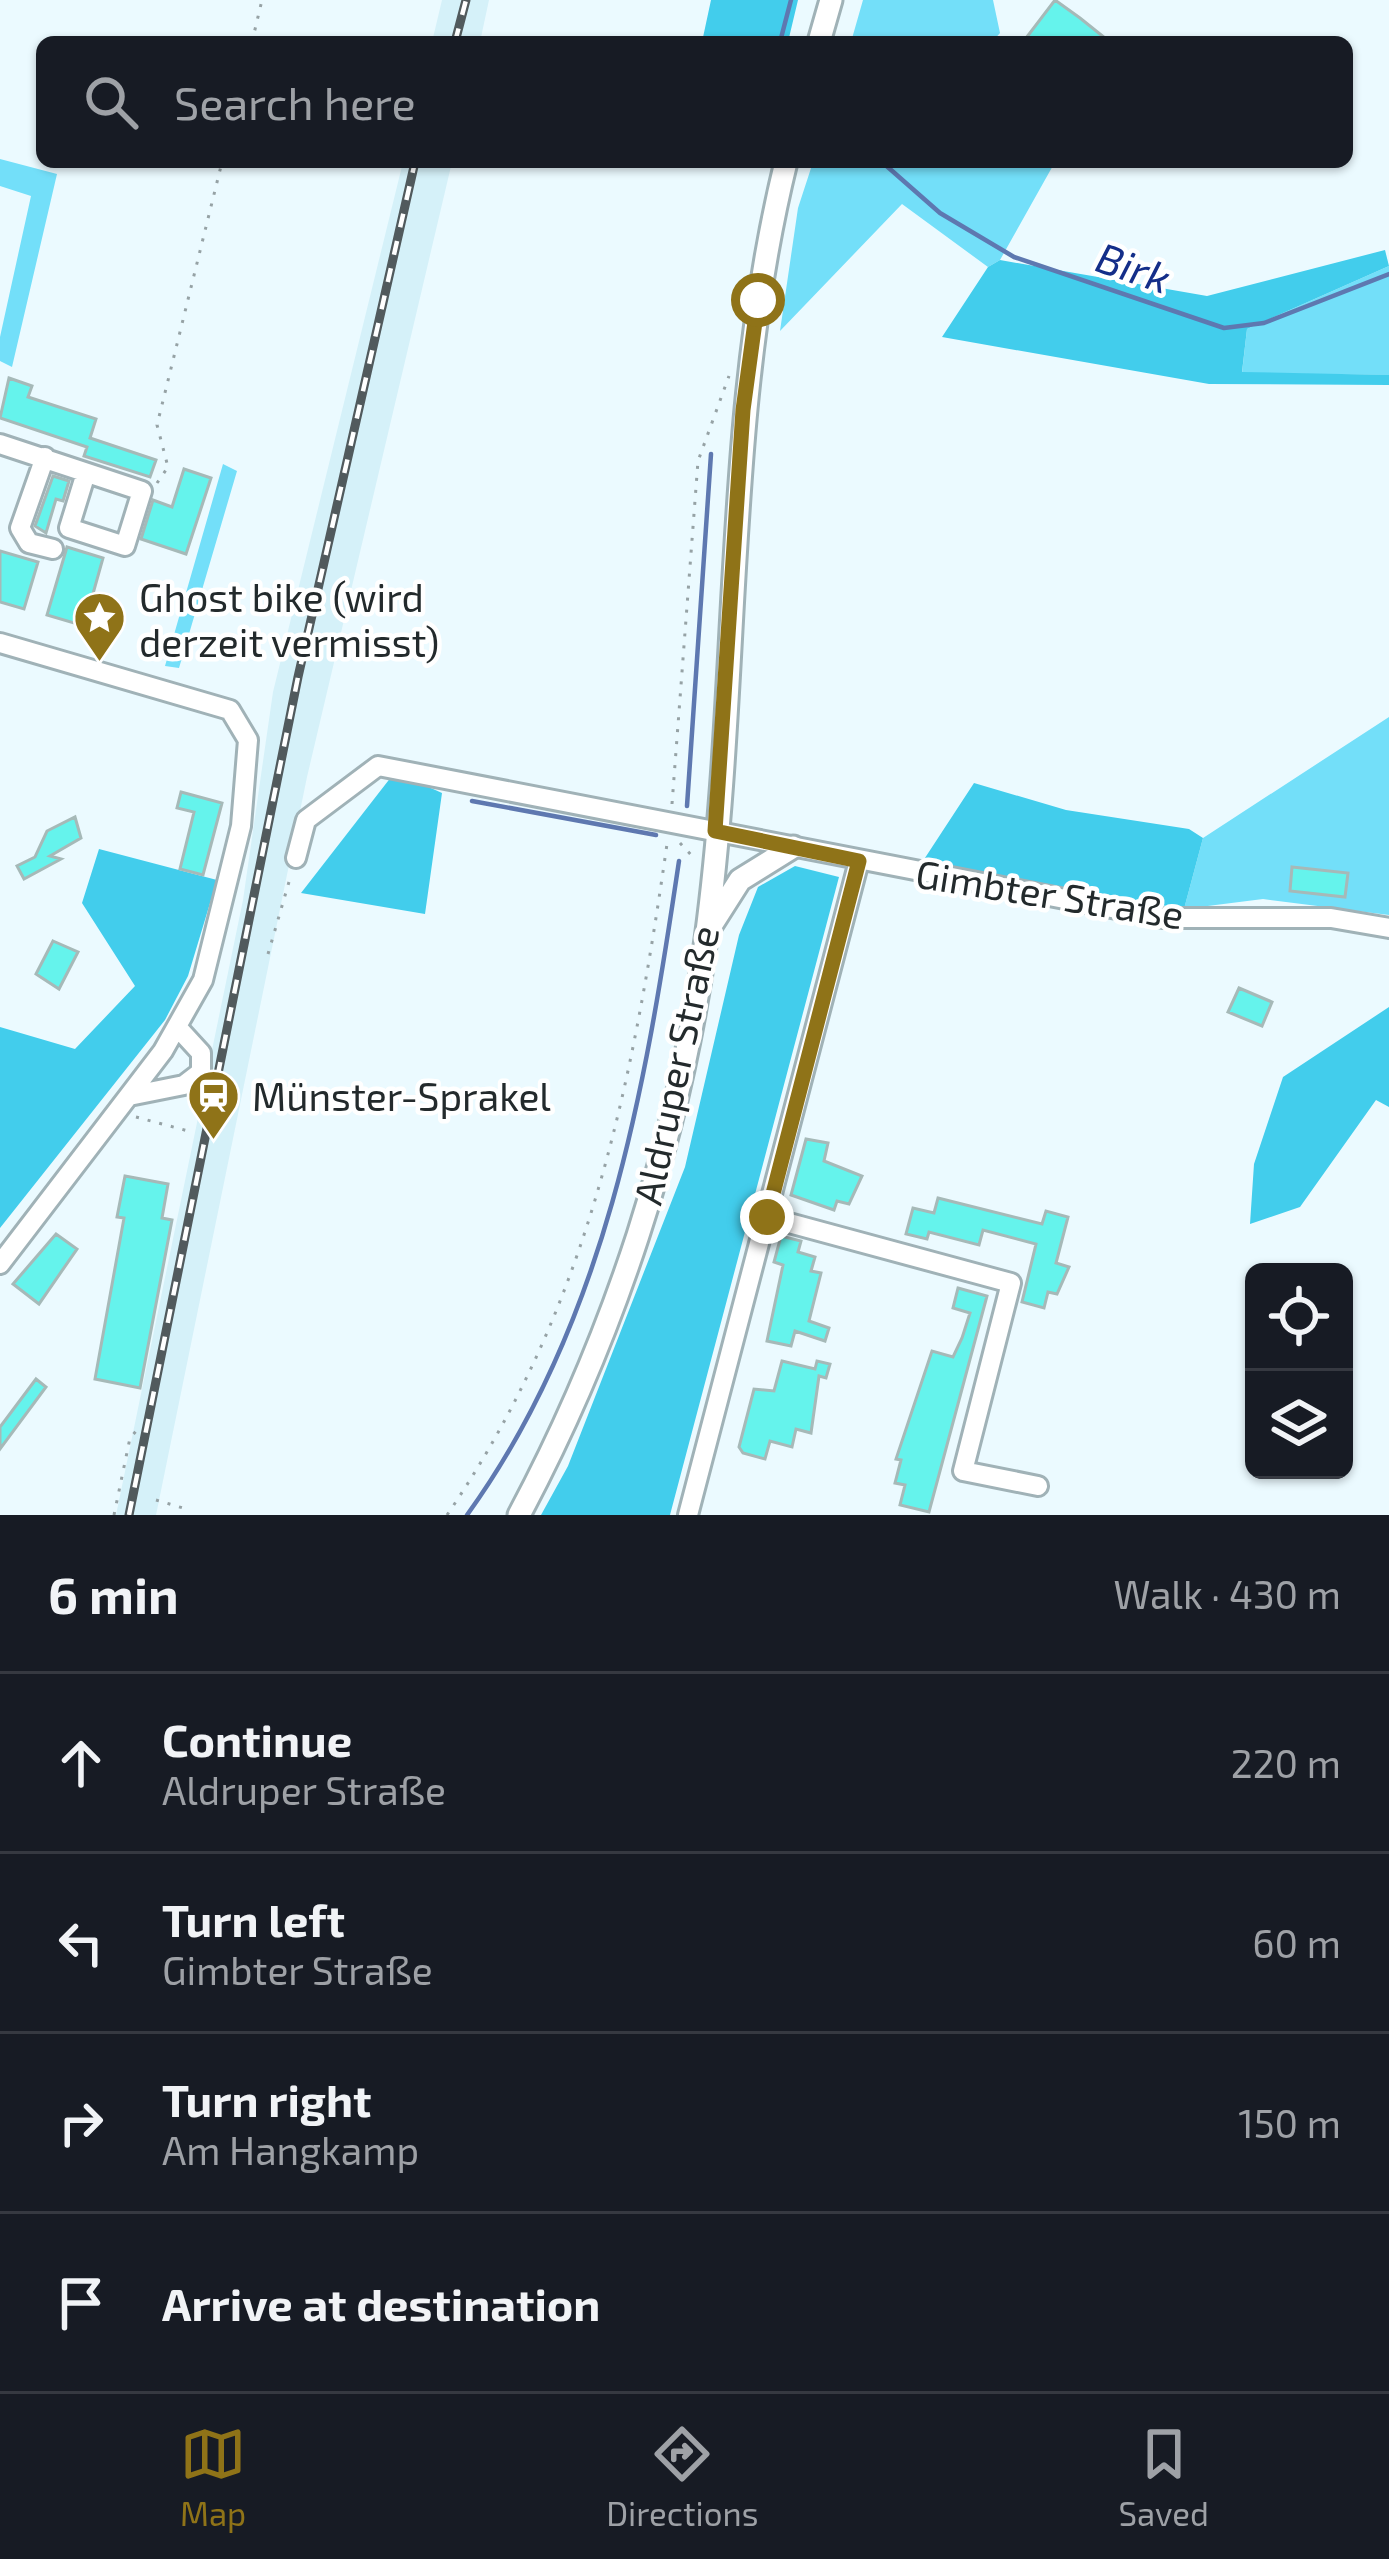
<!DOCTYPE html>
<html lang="en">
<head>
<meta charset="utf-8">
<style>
  :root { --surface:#171b24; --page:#20242c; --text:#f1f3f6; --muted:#9ea1a6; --line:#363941; --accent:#8f7318 }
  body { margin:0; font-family:"Exo 2",sans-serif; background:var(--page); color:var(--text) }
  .controls { position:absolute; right:36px; bottom:36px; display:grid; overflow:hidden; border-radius:18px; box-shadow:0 3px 9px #0004 }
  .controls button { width:108px; height:108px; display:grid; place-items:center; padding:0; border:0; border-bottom:3px solid var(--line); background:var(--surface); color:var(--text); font:60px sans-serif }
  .stop { position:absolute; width:36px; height:36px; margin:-27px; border:9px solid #8f7318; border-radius:50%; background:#fff }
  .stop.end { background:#8f7318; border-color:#fff; box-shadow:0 3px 12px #0008 }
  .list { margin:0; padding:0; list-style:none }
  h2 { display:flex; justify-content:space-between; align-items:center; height:156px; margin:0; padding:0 48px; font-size:51px }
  h2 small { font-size:39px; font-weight:400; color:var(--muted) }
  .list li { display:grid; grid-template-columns:78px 1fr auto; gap:36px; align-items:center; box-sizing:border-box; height:180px; padding:0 48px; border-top:3px solid var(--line) }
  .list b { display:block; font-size:45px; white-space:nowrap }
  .list p { margin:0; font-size:39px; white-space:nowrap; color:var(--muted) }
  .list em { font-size:39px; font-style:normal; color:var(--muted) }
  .icon { flex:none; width:66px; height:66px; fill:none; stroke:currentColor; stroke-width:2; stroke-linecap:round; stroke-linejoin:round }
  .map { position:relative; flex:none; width:1389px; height:1515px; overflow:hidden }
  .search { position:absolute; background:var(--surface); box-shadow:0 3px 9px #0004; left:36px; right:36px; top:36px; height:132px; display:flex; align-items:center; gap:30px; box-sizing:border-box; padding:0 42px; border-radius:18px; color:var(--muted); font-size:45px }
  .sheet { height:876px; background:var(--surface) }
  nav { display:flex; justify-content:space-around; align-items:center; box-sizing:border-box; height:168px; border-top:3px solid var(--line); background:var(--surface); font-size:33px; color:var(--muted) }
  nav a { display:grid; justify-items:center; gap:6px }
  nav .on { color:var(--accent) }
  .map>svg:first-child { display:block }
</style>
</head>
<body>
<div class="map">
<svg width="1389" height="1515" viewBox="0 0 1389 1515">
  <rect width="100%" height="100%" fill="#ebfaff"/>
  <path fill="#d5f1f9" d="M442,0H489L480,42H432Z
    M403,162H452L307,777L156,1515H116L243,900L273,692Z"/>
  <path fill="#73dff9" d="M863,0H993L1000,33L992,42H851Z
    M0,159L57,174L12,367L0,361V337L31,196L0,186Z
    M813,162H1055L1000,260L988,267L902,204L780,331L798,208Z
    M1389,266V375L1242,373L1247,329Z
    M223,464L237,471L179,668L165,666Z
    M1389,717V915L1263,899L1184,909L1203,838Z"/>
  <path fill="#42cdec" d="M711,0H798L788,42H702Z
    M1385,250L1389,266L1247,329L1242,372L1389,375V385L1209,384L942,337L988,267L1000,260L1207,296Z
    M395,772L442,793L425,914L301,893Z
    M974,783L1066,810L1189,829L1203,838L1184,909L921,864Z
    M99,849L217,880L188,976L165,1020L0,1228V1027L75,1049L135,986L82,903Z
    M795,866L839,877L670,1515H541L568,1466L685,1167L739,935L758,887Z
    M1389,1007V1107L1376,1100L1300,1207L1250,1224L1254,1164L1283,1077Z"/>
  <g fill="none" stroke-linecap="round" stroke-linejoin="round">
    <path stroke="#5e78b0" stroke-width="4.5" d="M780,42L791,0
      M882,162L940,213L1014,257L1224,328L1264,323L1389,274
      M472,801L656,835
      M687,806L711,454
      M467,1515C606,1323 645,1090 679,861"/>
  </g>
  <path fill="#65f3ec" stroke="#a6b9b8" stroke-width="3" d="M1055,0L1080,18L1110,42H1023Z
    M9,378L32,386L28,397L96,419L90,438L156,460L150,477L84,456L87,447L0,418Z
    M184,469L211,478L186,554L141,539L153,500L172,507Z
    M53,476L69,481L63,501L56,499L46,533L35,526Z
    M67,547L103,558L84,626L47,615Z
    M0,551L38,562L24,609L0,602Z
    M181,792L222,803L203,875L180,869L194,812L177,808Z
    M75,817L81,838L50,856L61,859L24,879L17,866L35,857L47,831Z
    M1292,867L1348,873L1345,897L1290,891Z
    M53,941L78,952L59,989L36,974Z
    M1239,988L1272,1002L1262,1026L1228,1012Z
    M806,1139L828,1143L824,1161L862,1176L849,1204L837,1201L834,1210L791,1195Z
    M125,1176L168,1184L162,1218L172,1220L140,1388L95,1379L124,1218L117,1217Z
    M938,1198L1042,1224L1046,1211L1068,1217L1056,1263L1069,1267L1057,1294L1048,1292L1044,1308L1022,1302L1036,1244L983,1230L979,1245L929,1232L927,1239L906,1234L913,1208L934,1213Z
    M56,1234L77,1249L39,1304L13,1284Z
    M781,1236L801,1241L798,1252L815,1257L811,1271L821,1273L809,1321L829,1328L825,1341L795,1331L791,1346L767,1341L783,1265L774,1262Z
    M958,1288L987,1296L929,1512L900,1505L905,1485L895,1483L901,1460L896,1459L932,1351L953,1357L962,1338L970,1313L953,1308Z
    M782,1361L815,1369L817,1361L830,1364L826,1378L819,1376L811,1433L796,1429L792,1447L770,1441L765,1459L743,1453L739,1447L754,1389L774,1391Z
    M36,1379L46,1387L0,1449V1427Z"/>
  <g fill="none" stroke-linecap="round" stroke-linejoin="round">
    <defs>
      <path id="minor" d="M0,444L142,491L125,546L69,528L86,473
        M45,457L20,528L29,543L53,549
        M0,643L230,710L248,740L241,826L203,980L163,1051L0,1264
        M296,858L306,820L378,766L1163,918H1331L1389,928
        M129,1096L184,1085L201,1072V1053L179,1029
        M767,1217L1011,1283L963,1471L1038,1486
        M688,1515L859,861"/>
      <path id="major" d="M819,42L831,0
        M712,924L740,880L793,847
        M519,1515C614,1337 679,1139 706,939C741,680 723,417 786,162"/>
    </defs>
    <use href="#minor" stroke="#a0b2b7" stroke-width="24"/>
    <use href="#major" stroke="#a0b2b7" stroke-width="27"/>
    <path stroke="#96a2a5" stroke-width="3" stroke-dasharray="3 9" stroke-linecap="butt" d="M252,42L262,0
      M157,483L168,467L157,425L222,162
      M672,804L698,461L729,376
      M680,843L694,858
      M268,954L291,875
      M136,1117L192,1132
      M156,1500L183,1508L181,1515
      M114,1515L130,1438L137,1430
      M447,1515C590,1306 633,1083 668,837"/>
    <use href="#minor" stroke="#fff" stroke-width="18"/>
    <use href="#major" stroke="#fff" stroke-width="21"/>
    <defs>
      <path id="rail" d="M455,42L466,0
        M129,1515L298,677L415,162"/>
    </defs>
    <use href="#rail" stroke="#515a5d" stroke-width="9"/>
    <use href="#rail" stroke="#fff" stroke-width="4.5" stroke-dasharray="14" stroke-linecap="butt"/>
  </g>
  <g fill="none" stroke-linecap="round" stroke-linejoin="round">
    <path stroke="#8f7318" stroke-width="15" d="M758,300L743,410L715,831L859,861L767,1217"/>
  </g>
  <defs>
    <symbol id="sight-pin" viewBox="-11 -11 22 30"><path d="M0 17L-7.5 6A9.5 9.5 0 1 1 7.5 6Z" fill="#8f7318" stroke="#fff"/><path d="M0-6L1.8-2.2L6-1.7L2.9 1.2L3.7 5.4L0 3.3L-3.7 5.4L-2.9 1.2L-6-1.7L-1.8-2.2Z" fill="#fff"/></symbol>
    <symbol id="station-pin" viewBox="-11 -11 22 30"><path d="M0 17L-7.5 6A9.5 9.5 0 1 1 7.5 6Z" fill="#8f7318" stroke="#fff"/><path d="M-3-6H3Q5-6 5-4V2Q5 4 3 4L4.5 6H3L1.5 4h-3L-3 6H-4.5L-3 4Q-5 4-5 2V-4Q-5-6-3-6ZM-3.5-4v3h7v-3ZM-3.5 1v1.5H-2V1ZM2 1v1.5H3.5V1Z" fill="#fff"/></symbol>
  </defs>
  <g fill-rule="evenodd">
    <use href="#sight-pin" x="70" y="588" width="59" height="81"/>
    <use href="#station-pin" x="184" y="1066" width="59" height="81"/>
  </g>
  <g text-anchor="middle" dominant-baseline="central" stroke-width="9" stroke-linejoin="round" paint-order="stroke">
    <g font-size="39" fill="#232a2c" stroke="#fff" text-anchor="start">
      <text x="139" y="596">Ghost bike (wird<tspan x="139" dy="45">derzeit vermisst)</tspan></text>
      <text x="252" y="1095">Münster-Sprakel</text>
    </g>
    <g font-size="39" fill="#232a2c" stroke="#fff">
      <text transform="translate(1050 893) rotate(9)">Gimbter Straße</text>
      <text transform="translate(675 1065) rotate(-78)">Aldruper Straße</text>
    </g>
    <g font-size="42" font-style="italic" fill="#142e89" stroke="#fff">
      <text transform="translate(1134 266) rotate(19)">Birk</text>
    </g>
  </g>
</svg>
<div class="controls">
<button><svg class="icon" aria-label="locate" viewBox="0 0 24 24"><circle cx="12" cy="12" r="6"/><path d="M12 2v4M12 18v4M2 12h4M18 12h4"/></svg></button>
<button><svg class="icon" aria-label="layers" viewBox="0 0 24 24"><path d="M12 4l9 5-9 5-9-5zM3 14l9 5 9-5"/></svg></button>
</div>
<div class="stop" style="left:758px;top:300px"></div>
<div class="stop end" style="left:767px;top:1217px"></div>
<div class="search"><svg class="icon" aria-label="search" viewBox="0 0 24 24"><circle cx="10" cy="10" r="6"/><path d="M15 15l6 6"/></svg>Search here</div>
</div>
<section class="sheet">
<h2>6 min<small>Walk · 430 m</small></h2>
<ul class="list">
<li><svg class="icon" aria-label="ahead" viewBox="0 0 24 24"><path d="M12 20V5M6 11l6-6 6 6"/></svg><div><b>Continue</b><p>Aldruper Straße</p></div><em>220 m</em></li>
<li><svg class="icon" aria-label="left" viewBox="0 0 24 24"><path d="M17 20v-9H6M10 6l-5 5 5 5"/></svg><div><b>Turn left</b><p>Gimbter Straße</p></div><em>60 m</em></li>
<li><svg class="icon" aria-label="right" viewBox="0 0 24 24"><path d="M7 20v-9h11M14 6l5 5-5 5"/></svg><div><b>Turn right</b><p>Am Hangkamp</p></div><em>150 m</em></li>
<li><svg class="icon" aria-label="arrive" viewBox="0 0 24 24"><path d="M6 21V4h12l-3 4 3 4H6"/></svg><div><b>Arrive at destination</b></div></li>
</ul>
</section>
<nav>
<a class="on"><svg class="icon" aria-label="map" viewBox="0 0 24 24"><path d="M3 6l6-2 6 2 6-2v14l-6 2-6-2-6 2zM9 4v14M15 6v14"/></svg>Map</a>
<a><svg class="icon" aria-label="directions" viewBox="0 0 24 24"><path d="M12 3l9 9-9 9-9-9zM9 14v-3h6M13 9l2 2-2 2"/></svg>Directions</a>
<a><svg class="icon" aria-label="saved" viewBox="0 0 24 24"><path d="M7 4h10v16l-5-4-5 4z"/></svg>Saved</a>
</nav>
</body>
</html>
